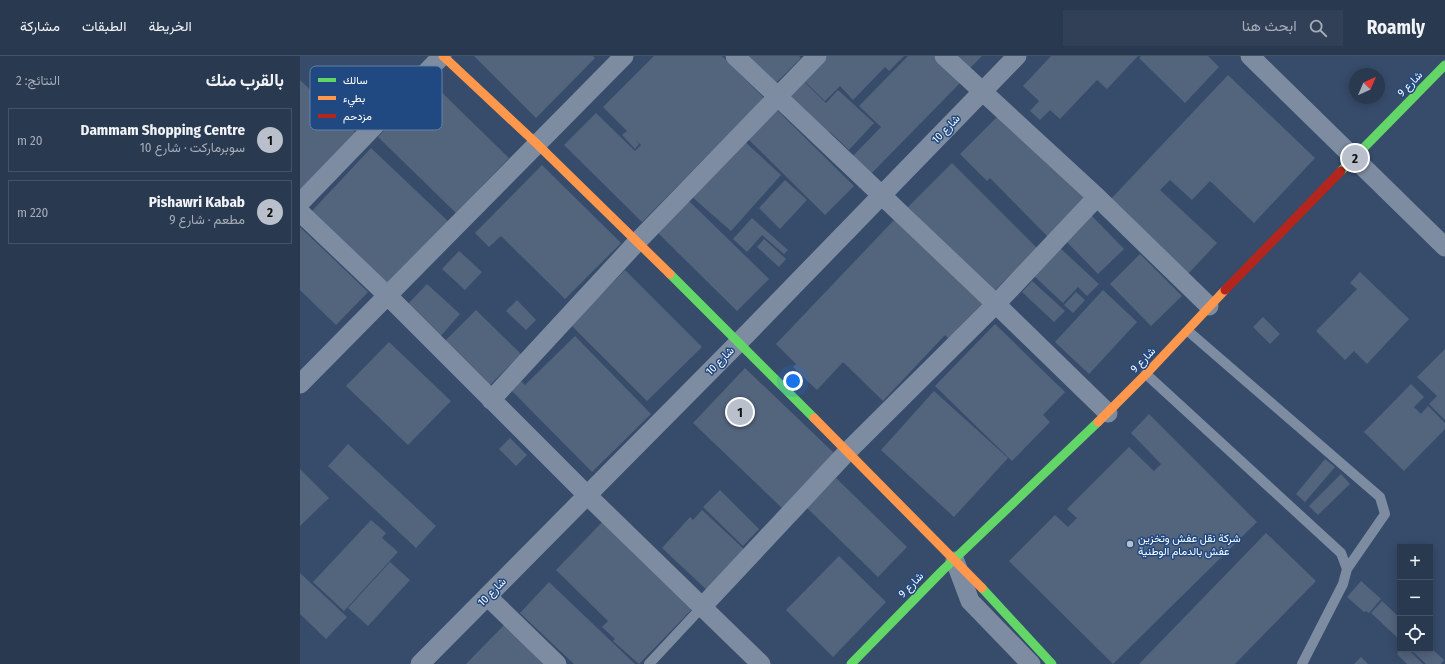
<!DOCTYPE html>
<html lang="ar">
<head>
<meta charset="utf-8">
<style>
  :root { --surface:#293950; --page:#314057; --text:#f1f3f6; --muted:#a5acb7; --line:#455367; --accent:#b9c0cb }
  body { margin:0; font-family:"Fira Sans Condensed",Vazirmatn,sans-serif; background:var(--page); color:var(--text); direction:rtl }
  .controls { position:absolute; right:12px; bottom:12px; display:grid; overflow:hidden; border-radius:0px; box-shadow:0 2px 10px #0003 }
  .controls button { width:36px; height:36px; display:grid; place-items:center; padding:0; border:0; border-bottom:1px solid var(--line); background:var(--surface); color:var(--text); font:20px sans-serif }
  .compass { position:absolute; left:1049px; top:12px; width:36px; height:36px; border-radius:50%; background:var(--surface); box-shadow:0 2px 10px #0003; rotate:44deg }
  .you { position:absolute; left:493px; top:325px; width:14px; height:14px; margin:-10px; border:3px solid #fff; border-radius:50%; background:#1a73e8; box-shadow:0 0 0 6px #1a73e833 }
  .badge { display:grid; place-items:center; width:26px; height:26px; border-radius:50%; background:var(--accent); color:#111; font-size:13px; font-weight:700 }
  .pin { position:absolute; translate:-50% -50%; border:2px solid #fff; box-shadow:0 1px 4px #0006 }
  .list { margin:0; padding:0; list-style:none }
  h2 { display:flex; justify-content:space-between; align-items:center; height:52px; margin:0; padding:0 16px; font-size:17px }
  h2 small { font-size:13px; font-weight:400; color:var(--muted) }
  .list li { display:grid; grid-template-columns:26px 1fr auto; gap:12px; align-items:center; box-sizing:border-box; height:64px; margin:0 8px 8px; padding:0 8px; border:1px solid var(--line); border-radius:0px }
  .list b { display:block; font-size:15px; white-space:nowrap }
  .list p { margin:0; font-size:13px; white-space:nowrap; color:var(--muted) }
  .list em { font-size:13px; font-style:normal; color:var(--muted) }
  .icon { flex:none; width:22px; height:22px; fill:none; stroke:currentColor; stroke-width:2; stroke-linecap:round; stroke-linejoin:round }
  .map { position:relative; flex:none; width:1145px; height:608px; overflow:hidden; direction:ltr }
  header { display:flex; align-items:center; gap:24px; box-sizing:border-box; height:56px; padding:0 20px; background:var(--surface); border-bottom:1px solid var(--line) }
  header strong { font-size:19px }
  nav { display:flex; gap:22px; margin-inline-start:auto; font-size:14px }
  .search { width:280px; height:36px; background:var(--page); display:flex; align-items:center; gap:10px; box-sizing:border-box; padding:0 14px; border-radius:0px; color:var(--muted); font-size:15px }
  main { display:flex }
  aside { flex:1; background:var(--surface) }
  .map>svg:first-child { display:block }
</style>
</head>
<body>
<header>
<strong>Roamly</strong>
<div class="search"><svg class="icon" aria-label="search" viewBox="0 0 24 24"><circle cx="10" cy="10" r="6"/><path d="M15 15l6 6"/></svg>ابحث هنا</div>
<nav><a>الخريطة</a><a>الطبقات</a><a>مشاركة</a></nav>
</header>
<main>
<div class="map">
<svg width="1145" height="608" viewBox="0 0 1145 608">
  <rect width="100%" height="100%" fill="#374c6b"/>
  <path fill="#53647d" d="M174,0H293L295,2L236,62Z
    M354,0H422L464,42L342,166L264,89L296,57L335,95L341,89L335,83L339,88L335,93L322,79L327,75L303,51Z
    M446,0H499L501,2L474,29Z
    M525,0H604L589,15L585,11L553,44L540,30L525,45L502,23Z
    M608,0H634L661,26L566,123L548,105L581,71L559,50Z
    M656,0H682L669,13Z
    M751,0H838L807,33L797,24L760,63L750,54L740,64L730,55L739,45L723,30Z
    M841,0H908L919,11L885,47L839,2Z
    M928,19L1015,102L954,167L910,125L892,144L870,124L860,134L917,187L887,219L809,145Z
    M0,24L58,79L0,139Z
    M502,24L526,47L538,34L574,67L549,94L530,76L525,81L485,42Z
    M131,26L209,102L156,157L78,81Z
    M475,52L554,130L525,159L447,82Z
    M702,56L787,141L748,181L690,122L687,125L660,98Z
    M442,83L481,119L431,175L391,140Z
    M71,92L150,167L91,230L12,155Z
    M652,107L737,192L693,236L608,151Z
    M242,109L321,187L265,243L201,180L189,191L175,177Z
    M485,124L507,144L480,173L459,152Z
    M388,144L469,223L437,255L357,176Z
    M791,159L824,193L798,218L765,184Z
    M452,162L488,194L484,198L462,179L447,196L433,183Z
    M594,164L687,251L653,287L645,279L583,345L543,306L517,334L493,311L496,308L476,288Z
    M0,171L68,236L36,269L0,234Z
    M464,183L486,203L479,211L457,191Z
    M759,191L799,228L787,240L778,231L763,247L733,219Z
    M159,195L182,216L165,234L142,213Z
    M840,198L882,240L851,270L810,228Z
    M325,214L402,291L347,345L271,269Z
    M1060,216L1109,263L1067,308L1054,295L1045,304L1016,275L1057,233L1050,227Z
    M732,225L765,255L754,266L722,236Z
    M127,228L160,258L140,281L106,250Z
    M803,234L837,266L789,318L755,286Z
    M776,236L785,244L773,257L764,249Z
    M217,244L236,264L226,274L206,255Z
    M176,254L221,298L190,329L145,285Z
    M963,261L980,278L970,288L953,271Z
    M695,268L765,336L743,359L750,366L712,405L635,330Z
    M275,280L351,358L292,416L209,332L219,323L225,329Z
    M89,286L151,345L108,389L46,330Z
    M1145,293V364L1129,348L1137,340L1117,321Z
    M445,312L534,397L482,452L393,367Z
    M1111,328L1124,341L1114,351L1121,358L1128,350L1145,367V373L1104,415L1064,376Z
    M634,335L708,402L654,461L581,394Z
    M849,358L957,466L813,608L709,505L755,459L768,471L777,462L767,453L829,391L854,415L861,408L831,377Z
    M210,382L227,399L216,410L199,393Z
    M48,388L136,470L116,492L28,410Z
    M1025,403L1035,411L1005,446L996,438Z
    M0,413L29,442L0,470Z
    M1041,418L1050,428L1018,459L1009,450Z
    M536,422L607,491L578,521L507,452Z
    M420,434L459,473L443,490L403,451Z
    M402,454L445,494L408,535L362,492L390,461L393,464Z
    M306,462L396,549L339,608L313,585L315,583L302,571L308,565L256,514Z
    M71,464L86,477L82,482L98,496L44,555L13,526Z
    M966,477L1016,525L935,608H839Z
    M539,500L586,546L533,601L486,554Z
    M90,506L110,524L68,570L48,552Z
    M0,517L47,561L26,583L0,558Z
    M1061,525L1081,543L1069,557L1066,555L1064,556L1047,541Z
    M249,526L335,608H274L220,557Z
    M1082,545L1100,562V584L1071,557Z
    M206,567L249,608H166Z
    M1130,591L1144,604L1141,608H1126L1110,593H1130Z
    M1101,593H1108L1123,608H1107L1097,598Z
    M1061,601L1068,608H1054Z"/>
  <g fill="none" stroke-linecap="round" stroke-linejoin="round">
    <path stroke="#7d8ca1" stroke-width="10" d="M888,275L1080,441L1085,458L1047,513
      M846,318L1041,497L1047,513L1043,528L1002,608
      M349,608L402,551"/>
    <path stroke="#7d8ca1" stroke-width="19" d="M435,0L696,248L808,357
      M644,0L797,141L909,250
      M950,0L1145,191
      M0,147L142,0
      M0,156L88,240L287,439L461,608
      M0,328L324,0
      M191,344L337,186L517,0
      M655,505L670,545L731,608
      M187,540L257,608
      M402,551L548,395L696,248L797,141
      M120,608L439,286L717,0"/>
    <path stroke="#63d668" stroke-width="9" d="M1041,115L1145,9
      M370,218L514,362
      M682,532L752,608
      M551,608L642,515L798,366"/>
    <path stroke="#ff974d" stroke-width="9" d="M143,0L237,88L370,218
      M514,362L682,532
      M798,366L848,316L925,234"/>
    <path stroke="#b3261e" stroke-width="9" d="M925,234L1041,115"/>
  </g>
  <circle fill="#b9c0cb" stroke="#214981" stroke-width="1.5" cx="830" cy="488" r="4"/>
  <g text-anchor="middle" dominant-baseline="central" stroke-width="3" stroke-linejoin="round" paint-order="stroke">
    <g font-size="11" fill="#fff" stroke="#214981">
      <text transform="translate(1110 28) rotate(-46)">شارع 9</text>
      <text transform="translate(646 73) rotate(-46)">شارع 10</text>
      <text transform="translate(843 304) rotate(-46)">شارع 9</text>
      <text transform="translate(420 305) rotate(-45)">شارع 10</text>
      <text transform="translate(611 529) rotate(-46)">شارع 9</text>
      <text transform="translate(192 536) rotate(-45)">شارع 10</text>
    </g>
    <g font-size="11" fill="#fff" stroke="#214981" text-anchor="start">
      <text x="838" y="482">شركة نقل عفش وتخزين<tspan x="838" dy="13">عفش بالدمام الوطنية</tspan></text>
    </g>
  </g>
  <rect x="10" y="10" width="132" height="64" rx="6" fill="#214981" stroke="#6480a7" stroke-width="1"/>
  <rect x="18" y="22" width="18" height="4" fill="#63d668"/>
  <rect x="18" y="40" width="18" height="4" fill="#ff974d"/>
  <rect x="18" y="58" width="18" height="4" fill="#b3261e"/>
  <g font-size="11" fill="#fff">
    <text x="43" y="28">سالك</text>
    <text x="43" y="46">بطيء</text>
    <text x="43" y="64">مزدحم</text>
  </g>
</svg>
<div class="controls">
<button>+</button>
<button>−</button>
<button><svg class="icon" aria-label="locate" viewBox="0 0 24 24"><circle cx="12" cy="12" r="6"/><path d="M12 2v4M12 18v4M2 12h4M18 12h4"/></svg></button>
</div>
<svg class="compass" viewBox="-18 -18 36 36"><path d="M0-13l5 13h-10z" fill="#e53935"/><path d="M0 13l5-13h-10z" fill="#a5acb7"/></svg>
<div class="you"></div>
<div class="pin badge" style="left:440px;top:356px">1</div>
<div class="pin badge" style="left:1055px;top:102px">2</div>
</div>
<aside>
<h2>بالقرب منك<small>النتائج: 2</small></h2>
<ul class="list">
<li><span class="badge">1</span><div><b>Dammam Shopping Centre</b><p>سوبرماركت · شارع 10</p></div><em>20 m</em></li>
<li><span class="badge">2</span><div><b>Pishawri Kabab</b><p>مطعم · شارع 9</p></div><em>220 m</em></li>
</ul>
</aside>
</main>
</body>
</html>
